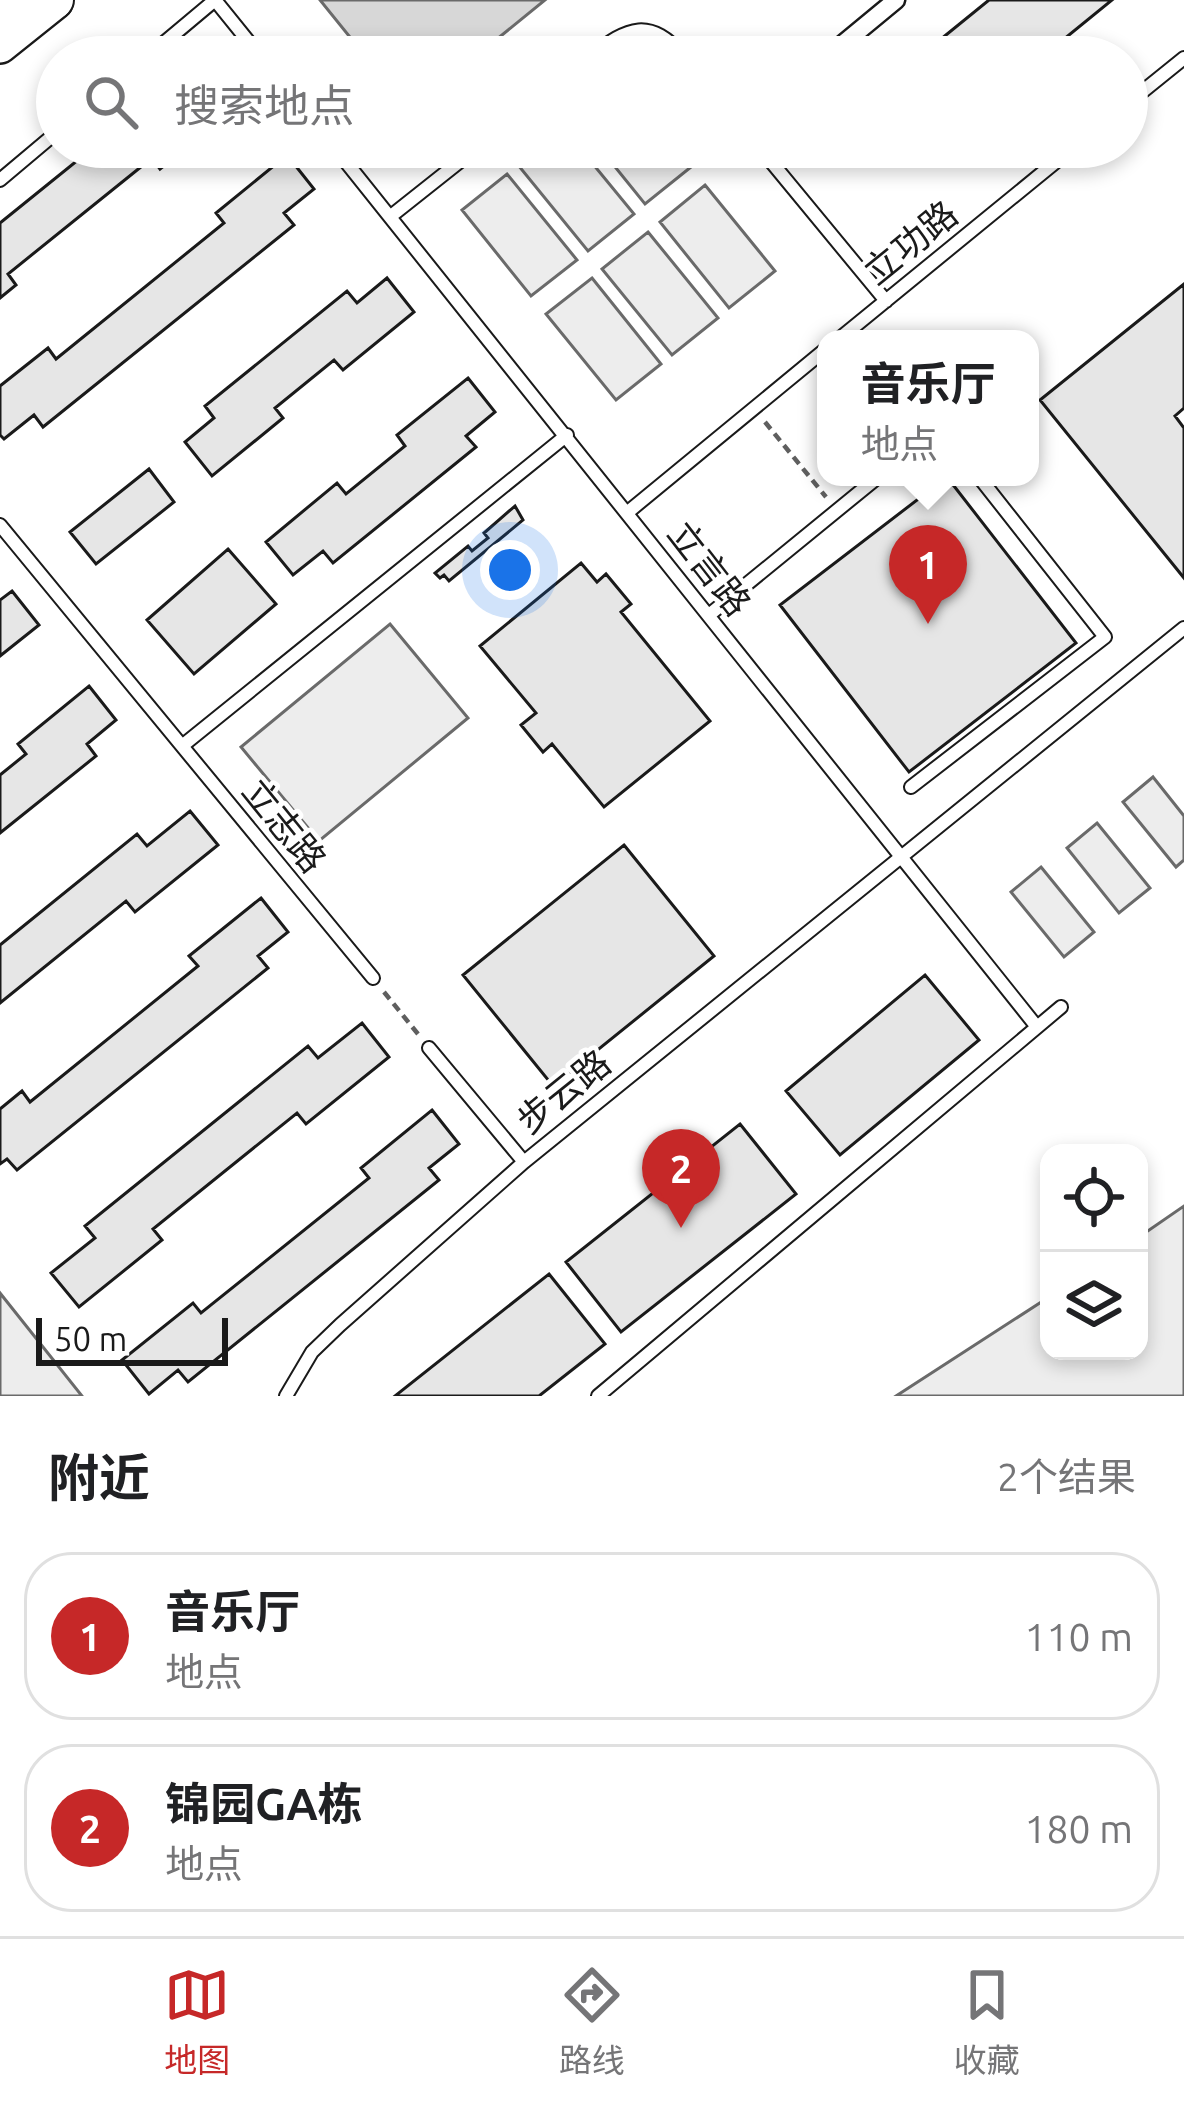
<!DOCTYPE html>
<html lang="zh">
<head>
<meta charset="utf-8">
<style>
  :root { --surface:#fff; --page:#f2f2f2; --text:#202124; --muted:#757577; --line:#e0e0e0; --accent:#c62828 }
  body { margin:0; font-family:Ubuntu,"Noto Sans SC",sans-serif; background:var(--page); color:var(--text) }
  .controls { position:absolute; right:36px; bottom:36px; display:grid; overflow:hidden; border-radius:24px; box-shadow:0 6px 18px #0003 }
  .controls button { width:108px; height:108px; display:grid; place-items:center; padding:0; border:0; border-bottom:3px solid var(--line); background:var(--surface); color:var(--text); font:60px sans-serif }
  .scale { position:absolute; left:36px; bottom:30px; width:192px; box-sizing:border-box; padding-left:12px; border:6px solid #1a1a1a; border-top:0; font-size:33px; line-height:42px; white-space:nowrap; color:#1a1a1a; -webkit-text-stroke:9px #fff; paint-order:stroke }
  .you { position:absolute; left:510px; top:570px; width:42px; height:42px; margin:-30px; border:9px solid #fff; border-radius:50%; background:#1a73e8; box-shadow:0 0 0 18px #1a73e833 }
  .badge { display:grid; place-items:center; width:78px; height:78px; border-radius:50%; background:var(--accent); color:#fff; font-size:39px; font-weight:700 }
  .pin { position:absolute; translate:-50% -99px; filter:drop-shadow(0 3px 6px #0008) }
  .pin::after { content:''; position:absolute; top:63px; width:42px; height:36px; background:inherit; clip-path:polygon(0 0,100% 0,50% 100%) }
  .popup { position:absolute; left:817px; top:330px; width:222px; height:156px; box-sizing:border-box; display:grid; place-content:center; border-radius:24px; background:var(--surface); filter:drop-shadow(0 3px 9px #0005); font-size:39px; white-space:nowrap; color:var(--muted) }
  .popup b { font-size:45px; color:var(--text) }
  .popup::after { content:''; position:absolute; left:50%; top:100%; margin-left:-24px; border:24px solid transparent; border-top-color:var(--surface) }
  .list { margin:0; padding:0; list-style:none }
  h2 { display:flex; justify-content:space-between; align-items:center; height:156px; margin:0; padding:0 48px; font-size:51px }
  h2 small { font-size:39px; font-weight:400; color:var(--muted) }
  .list li { display:grid; grid-template-columns:78px 1fr auto; gap:36px; align-items:center; box-sizing:border-box; height:168px; margin:0 24px 24px; padding:0 24px; border:3px solid var(--line); border-radius:48px }
  .list b { display:block; font-size:45px; white-space:nowrap }
  .list p { margin:0; font-size:39px; white-space:nowrap; color:var(--muted) }
  .list em { font-size:39px; font-style:normal; color:var(--muted) }
  .icon { flex:none; width:66px; height:66px; fill:none; stroke:currentColor; stroke-width:2; stroke-linecap:round; stroke-linejoin:round }
  .map { position:relative; flex:none; width:1184px; height:1396px; overflow:hidden }
  .search { position:absolute; background:var(--surface); box-shadow:0 6px 18px #0003; left:36px; right:36px; top:36px; height:132px; display:flex; align-items:center; gap:30px; box-sizing:border-box; padding:0 42px; border-radius:66px; color:var(--muted); font-size:45px }
  .sheet { height:540px; background:var(--surface) }
  nav { display:flex; justify-content:space-around; align-items:center; box-sizing:border-box; height:168px; border-top:3px solid var(--line); background:var(--surface); font-size:33px; color:var(--muted) }
  nav a { display:grid; justify-items:center; gap:6px }
  nav .on { color:var(--accent) }
  .map>svg:first-child { display:block }
</style>
</head>
<body>
<div class="map">
<svg width="1184" height="1396" viewBox="0 0 1184 1396">
  <rect width="100%" height="100%" fill="#fff"/>
  <path fill="#ededed" stroke="#6a6a6a" stroke-width="3" d="M540,147H579L634,214L588,251L518,165Z
    M599,147H674L691,167L645,204Z
    M507,174L577,260L531,296L462,210Z
    M705,185L775,271L729,308L660,222Z
    M648,232L718,318L672,355L602,269Z
    M592,278L661,364L616,400L546,314Z
    M390,624L468,718L319,841L241,747Z
    M1153,777L1184,816V860L1176,867L1123,802Z
    M1097,823L1150,888L1119,913L1067,848Z
    M1041,867L1094,932L1064,957L1011,892Z
    M1184,1206V1396H896L1049,1297V1351H1139V1237Z
    M0,1293L82,1396H0Z"/>
  <path fill="#d7d7d7" stroke="#6a6a6a" stroke-width="3" d="M320,0H545L475,57H366Z"/>
  <path fill="#e6e6e6" stroke="#1a1a1a" stroke-width="3" d="M989,0H1112L1042,57H947L951,51L941,39Z
    M94,147H187L160,169L152,158L8,274L16,285L0,298V223Z
    M287,155L314,189L284,213L294,225L43,427L34,415L4,439L0,435V386L48,348L56,359L224,223L216,213Z
    M387,278L414,312L343,370L334,360L275,408L283,418L212,476L185,442L214,418L205,406L347,291L357,303Z
    M1184,284V408L1175,416L1184,428V578L1040,400Z
    M468,378L495,412L466,436L476,447L333,563L323,551L293,575L266,542L337,483L346,494L405,446L397,435Z
    M149,469L174,502L96,564L70,532Z
    M947,477L1076,643L909,772L780,605Z
    M515,506L523,520L449,581L444,575L440,578L435,573L468,546L472,551L488,538L484,533Z
    M228,549L276,604L194,674L147,620Z
    M581,563L597,582L606,574L631,604L621,612L710,721L604,807L552,744L543,752L521,725L536,713L480,646Z
    M12,591L39,625L0,656V600Z
    M89,686L116,720L87,744L96,756L0,833V775L26,754L18,744Z
    M190,811L218,845L135,912L126,901L0,1003V945L137,834L147,846Z
    M624,845L714,956L553,1086L463,975Z
    M261,898L288,932L258,956L268,968L17,1170L7,1159L0,1164V1109L22,1091L30,1102L198,966L189,956Z
    M925,975L979,1040L840,1155L786,1091Z
    M362,1023L389,1057L306,1124L297,1113L153,1229L162,1240L79,1307L51,1273L95,1238L85,1226L308,1046L318,1058Z
    M432,1110L459,1144L429,1168L439,1180L188,1382L178,1370L149,1394L122,1360L193,1303L201,1313L369,1178L361,1168Z
    M740,1124L796,1194L621,1332L566,1262Z
    M549,1274L605,1344L539,1396H395Z"/>
  <g fill="none" stroke-linecap="round" stroke-linejoin="round">
    <defs>
      <path id="service" d="M215,0L261,57
        M147,57L215,0
        M590,57C629,26 649,17 685,57
        M1127,104L1184,58
        M334,147L1037,1027
        M759,147L886,301
        M0,180L57,132
        M391,216L478,147
        M839,339L1074,147
        M628,512L826,349
        M0,525L373,978
        M709,615L878,477
        M182,746L567,435
        M911,787L1105,637L979,477
        M429,1048L524,1162
        M286,1396L312,1352L340,1325L524,1162L1184,628
        M598,1396L1061,1007"/>
      <path id="pedestrian" d="M827,57L896,0"/>
      <path id="secondary" d="M0,46L55,2"/>
      <path id="primary" d="M0,16L33,10L55,0"/>
    </defs>
    <use href="#service" stroke="#1a1a1a" stroke-width="16"/>
    <use href="#pedestrian" stroke="#1a1a1a" stroke-width="21"/>
    <use href="#secondary" stroke="#1a1a1a" stroke-width="38"/>
    <use href="#primary" stroke="#1a1a1a" stroke-width="40"/>
    <path stroke="#5f5f5f" stroke-width="4.5" stroke-dasharray="9 6" stroke-linecap="butt" d="M765,422L826,497
      M384,992L418,1034"/>
    <use href="#service" stroke="#fff" stroke-width="12"/>
    <use href="#pedestrian" stroke="#fff" stroke-width="16"/>
    <use href="#secondary" stroke="#fff" stroke-width="33"/>
    <use href="#primary" stroke="#fff" stroke-width="36"/>
  </g>
  <g text-anchor="middle" dominant-baseline="central" stroke-width="9" stroke-linejoin="round" paint-order="stroke">
    <g font-size="36" fill="#1a1a1a" stroke="#fff">
      <text transform="translate(910 242) rotate(-39)">立功路</text>
      <text transform="translate(710 568) rotate(52)">立言路</text>
      <text transform="translate(285 825) rotate(51)">立志路</text>
      <text transform="translate(563 1091) rotate(-39)">步云路</text>
    </g>
  </g>
</svg>
<div class="controls">
<button><svg class="icon" aria-label="locate" viewBox="0 0 24 24"><circle cx="12" cy="12" r="6"/><path d="M12 2v4M12 18v4M2 12h4M18 12h4"/></svg></button>
<button><svg class="icon" aria-label="layers" viewBox="0 0 24 24"><path d="M12 4l9 5-9 5-9-5zM3 14l9 5 9-5"/></svg></button>
</div>
<div class="scale">50 m</div>
<div class="you"></div>
<div class="pin badge" style="left:928px;top:624px">1</div>
<div class="popup"><b>音乐厅</b>地点</div>
<div class="pin badge" style="left:681px;top:1228px">2</div>
<div class="search"><svg class="icon" aria-label="search" viewBox="0 0 24 24"><circle cx="10" cy="10" r="6"/><path d="M15 15l6 6"/></svg>搜索地点</div>
</div>
<section class="sheet">
<h2>附近<small>2个结果</small></h2>
<ul class="list">
<li><span class="badge">1</span><div><b>音乐厅</b><p>地点</p></div><em>110 m</em></li>
<li><span class="badge">2</span><div><b>锦园GA栋</b><p>地点</p></div><em>180 m</em></li>
</ul>
</section>
<nav>
<a class="on"><svg class="icon" aria-label="map" viewBox="0 0 24 24"><path d="M3 6l6-2 6 2 6-2v14l-6 2-6-2-6 2zM9 4v14M15 6v14"/></svg>地图</a>
<a><svg class="icon" aria-label="directions" viewBox="0 0 24 24"><path d="M12 3l9 9-9 9-9-9zM9 14v-3h6M13 9l2 2-2 2"/></svg>路线</a>
<a><svg class="icon" aria-label="saved" viewBox="0 0 24 24"><path d="M7 4h10v16l-5-4-5 4z"/></svg>收藏</a>
</nav>
</body>
</html>
